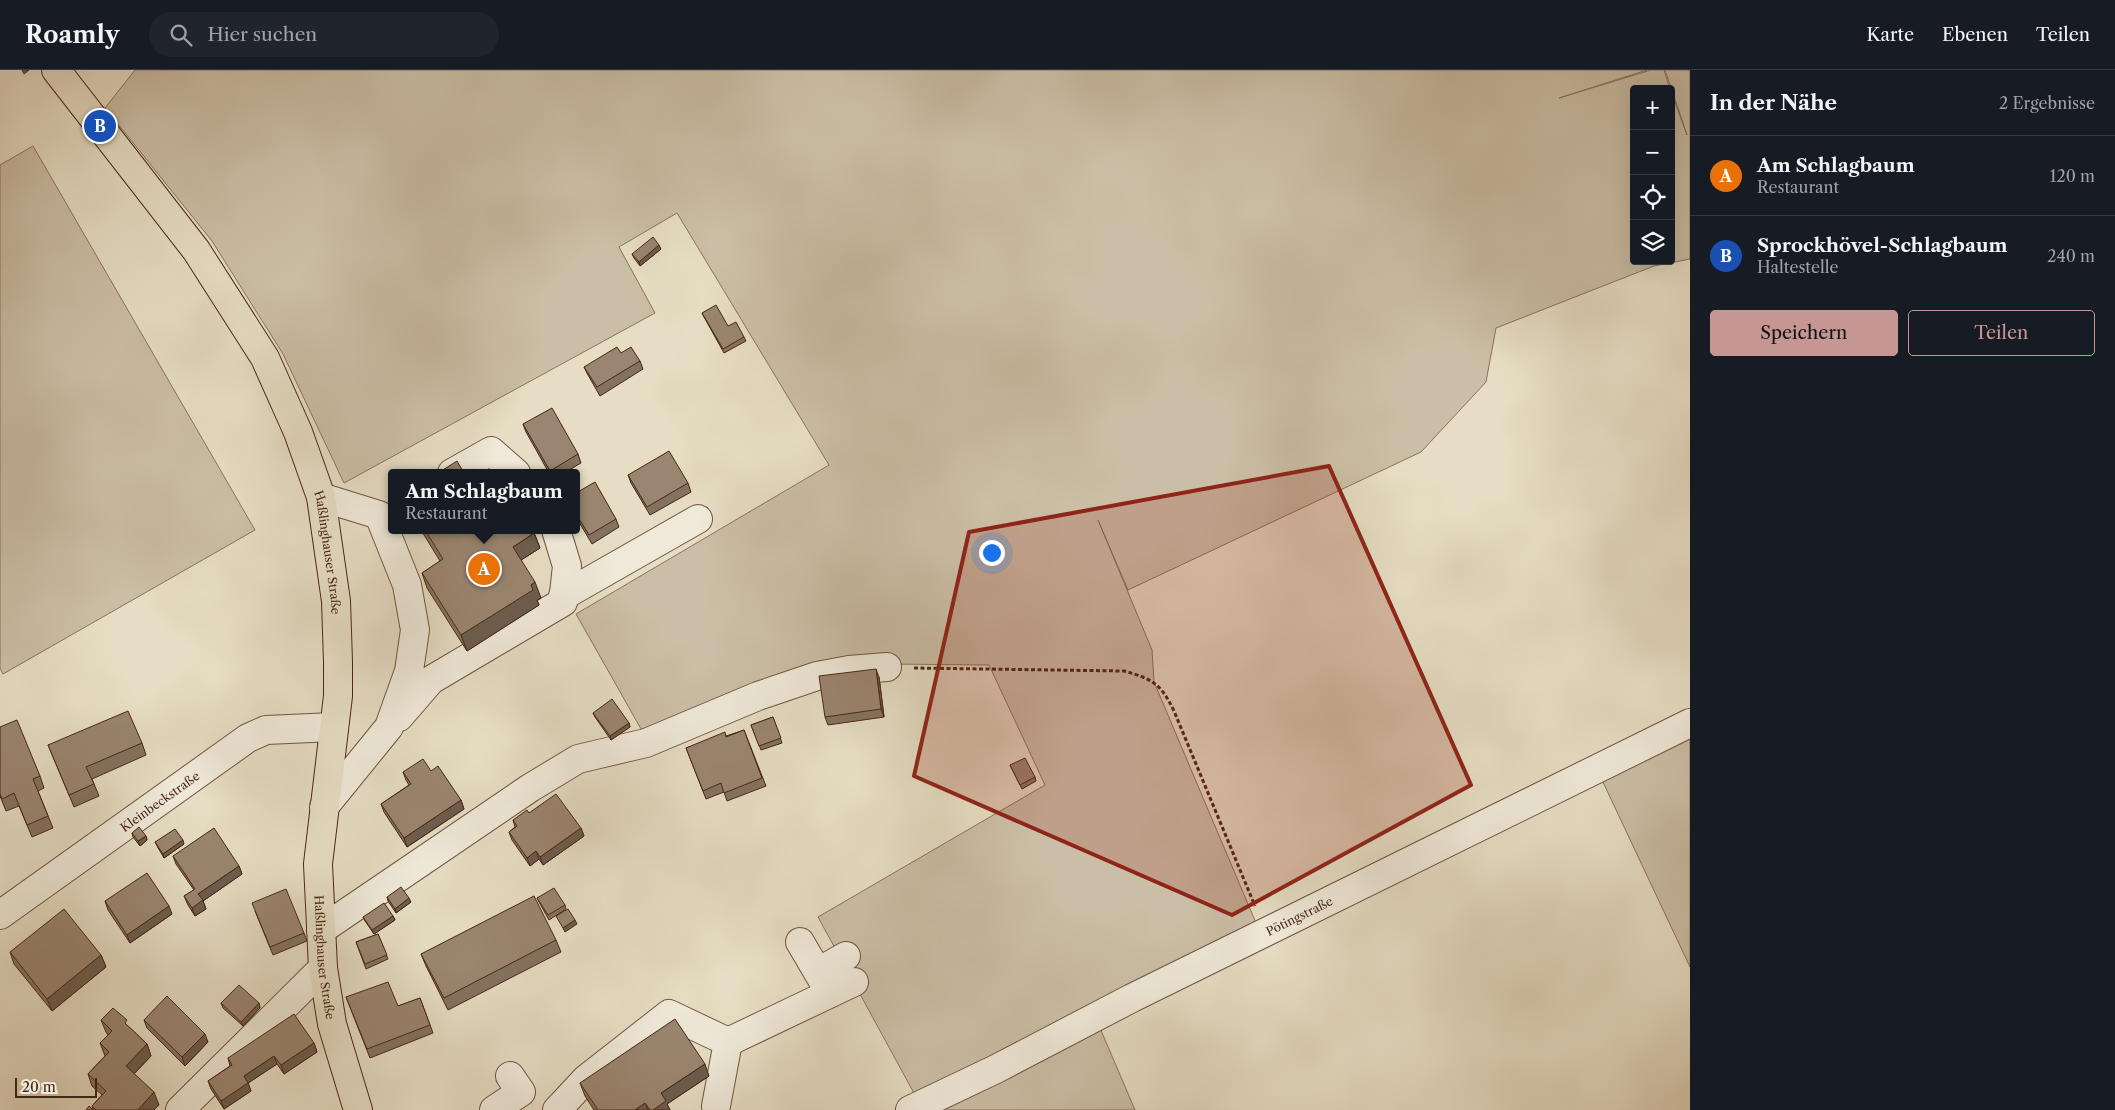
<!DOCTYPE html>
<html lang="de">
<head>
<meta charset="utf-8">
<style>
  :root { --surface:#171b24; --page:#20242c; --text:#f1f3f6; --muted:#9ea1a6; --line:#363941; --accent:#c59692 }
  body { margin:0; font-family:"Libre Caslon Text",serif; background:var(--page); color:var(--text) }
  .controls { position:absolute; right:15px; top:15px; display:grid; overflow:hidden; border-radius:5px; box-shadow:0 5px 20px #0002 }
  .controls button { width:45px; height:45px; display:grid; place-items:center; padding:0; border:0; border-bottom:1px solid var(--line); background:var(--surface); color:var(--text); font:25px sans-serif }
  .scale { position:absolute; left:15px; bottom:12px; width:82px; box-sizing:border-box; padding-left:5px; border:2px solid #482614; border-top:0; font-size:14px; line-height:18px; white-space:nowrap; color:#482614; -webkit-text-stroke:4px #efe9d9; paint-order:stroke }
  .you { position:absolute; left:991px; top:482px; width:18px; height:18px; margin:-12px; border:4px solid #fff; border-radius:50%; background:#1a73e8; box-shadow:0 0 0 8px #1a73e833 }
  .badge { display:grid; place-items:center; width:32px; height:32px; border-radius:50%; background:var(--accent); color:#fff; font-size:16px; font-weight:700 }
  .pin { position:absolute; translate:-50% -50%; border:2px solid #fff; box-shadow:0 1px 5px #0006 }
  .popup { position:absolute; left:388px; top:399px; width:192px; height:65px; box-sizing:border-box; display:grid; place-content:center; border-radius:5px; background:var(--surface); filter:drop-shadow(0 1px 4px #0005); font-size:16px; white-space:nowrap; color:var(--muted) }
  .popup b { font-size:19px; color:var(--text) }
  .popup::after { content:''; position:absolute; left:50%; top:100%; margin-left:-10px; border:10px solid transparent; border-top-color:var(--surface) }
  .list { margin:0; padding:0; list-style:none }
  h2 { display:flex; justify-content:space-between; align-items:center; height:65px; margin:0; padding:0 20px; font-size:21px }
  h2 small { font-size:16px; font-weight:400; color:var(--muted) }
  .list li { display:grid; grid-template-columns:32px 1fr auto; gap:15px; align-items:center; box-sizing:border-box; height:80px; padding:0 20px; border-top:1px solid var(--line) }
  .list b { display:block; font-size:19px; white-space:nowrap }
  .list p { margin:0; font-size:16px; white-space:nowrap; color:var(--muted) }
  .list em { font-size:16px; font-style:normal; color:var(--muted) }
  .actions { display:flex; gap:10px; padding:15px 20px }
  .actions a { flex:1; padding:11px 0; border:1px solid var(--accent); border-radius:5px; text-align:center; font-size:18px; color:var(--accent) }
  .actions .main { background:var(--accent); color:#111 }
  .icon { flex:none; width:28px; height:28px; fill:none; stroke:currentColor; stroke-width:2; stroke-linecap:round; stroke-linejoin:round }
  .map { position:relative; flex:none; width:1690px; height:1040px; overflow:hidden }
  header { display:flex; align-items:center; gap:30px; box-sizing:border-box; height:70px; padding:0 25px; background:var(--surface); border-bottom:1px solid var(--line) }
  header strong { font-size:24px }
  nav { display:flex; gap:28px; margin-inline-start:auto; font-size:18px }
  .search { width:350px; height:45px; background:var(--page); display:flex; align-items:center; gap:12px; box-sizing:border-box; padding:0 18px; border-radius:28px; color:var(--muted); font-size:19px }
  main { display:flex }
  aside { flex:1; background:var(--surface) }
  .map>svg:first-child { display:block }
</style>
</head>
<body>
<header>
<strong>Roamly</strong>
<div class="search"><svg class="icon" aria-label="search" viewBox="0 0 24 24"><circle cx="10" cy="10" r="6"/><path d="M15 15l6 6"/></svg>Hier suchen</div>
<nav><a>Karte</a><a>Ebenen</a><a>Teilen</a></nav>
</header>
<main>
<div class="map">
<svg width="1690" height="1040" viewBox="0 0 1690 1040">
  <rect width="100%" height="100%" fill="#e6ddc4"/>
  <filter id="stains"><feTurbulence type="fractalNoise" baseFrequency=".004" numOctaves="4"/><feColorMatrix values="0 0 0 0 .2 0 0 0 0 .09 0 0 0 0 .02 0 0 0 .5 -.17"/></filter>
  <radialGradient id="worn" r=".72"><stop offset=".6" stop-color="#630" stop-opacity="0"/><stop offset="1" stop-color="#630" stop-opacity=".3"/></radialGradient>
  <path fill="#cbbea6" stroke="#8a725d" d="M135,0H1647L1559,28L1651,0H1664L1670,19H1634V191H1671V21L1687,65L1665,0H1690V189L1654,196L1496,258L1486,312L1421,382L1128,520L1098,450L1152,580L1154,612L1256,853L915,1025L818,847L1045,715L989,595L885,594L645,666L576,544L829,395L677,143L619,177L655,243L344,413L283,284L212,171L105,38Z
    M33,76L255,460L3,604L0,598V95Z
    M1690,667V897L1602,710Z
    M1100,958L1135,1040H937Z"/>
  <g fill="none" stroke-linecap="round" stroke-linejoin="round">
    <defs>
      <g id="minor">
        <path d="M452,403L491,381L516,403"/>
        <path d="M321,427L379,445L407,515L415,560L409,601L389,657L324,737"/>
        <path d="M563,526L698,449"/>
        <path d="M399,647L431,610L563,532L567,496L556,460"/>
        <path id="s1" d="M0,845L248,668L266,660L334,657"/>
        <path d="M321,860L530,718L578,689L646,673L758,626L817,606L849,600L887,597"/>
        <path d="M800,872L830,923"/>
        <path d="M818,902L846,886"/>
        <path d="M728,972L854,912"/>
        <path d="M180,1040L323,898"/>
        <path d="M494,1040L521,1022L510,1006"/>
        <path d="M557,1040L586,1009L669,944L728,972L716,1036"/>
        <path id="s2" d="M910,1040L996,999L1132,928L1690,653"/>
      </g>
      <g id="major">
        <path id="s3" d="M56,0L196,180L265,288L298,362L321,427L336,531L338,592V626L318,794L323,898L332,954L358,1040"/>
      </g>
    </defs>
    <use href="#minor" stroke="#705440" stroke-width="30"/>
    <use href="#major" stroke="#482614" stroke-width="30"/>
    <path stroke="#482614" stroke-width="3" stroke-dasharray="4 2.5" stroke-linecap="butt" d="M914,598L1124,601C1153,609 1161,614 1174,641L1255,836"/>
    <use href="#minor" stroke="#efe9d9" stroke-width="28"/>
    <use href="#major" stroke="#e6ddc4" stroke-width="28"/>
  </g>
  <path fill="#847260" stroke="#482614" d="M661,179L640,196L634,188L632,184Z
    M702,243L728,256L744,267L746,271L724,283L704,247Z
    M640,291L643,299L600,326L588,305L584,297Z
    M523,354L578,384L581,393L564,403H549L526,362Z
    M628,405L688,413L691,422L650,445L631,413Z
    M576,423L616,449L619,457L592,474L576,447Z
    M421,460H533L540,478L521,490L541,528L537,530L539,535L467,581L427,518L422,503L440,491Z
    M879,607L884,647L828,655L825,647Z
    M593,643L629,653L630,657L611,670L595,647Z
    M773,647L782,673L761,680L751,655Z
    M0,657L40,706L44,718L38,721L53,758L32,767L19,736L6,741L0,726Z
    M744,660L766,716L727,731L724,722L706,729L686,678L726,666Z
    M142,673L146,685L92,709L99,726L74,737L48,675Z
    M1010,695L1035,707L1036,711L1022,719Z
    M431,701L461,730L464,739L407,777L384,742L381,734L409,715L406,710L403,702Z
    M529,743L581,758L584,766L543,795L539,789L530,796L512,770L509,762L515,757L513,750Z
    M132,763L146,766L147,770L140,776L133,767Z
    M155,772L184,774L164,788L157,776Z
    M173,786L239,796L242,804L203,831L206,839L195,846L188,835L184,826L194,820L176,794Z
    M387,827L411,832L396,843L388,831Z
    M537,828L565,835L566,839L549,850L539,832Z
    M105,831L172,844L130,873L108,840Z
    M255,841L304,863L307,871L273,885Z
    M393,846L395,850L374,864L365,851L363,847Z
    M378,864L388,889L366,899L356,872Z
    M556,870L561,882L448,940L426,896L421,884Z
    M10,882L101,885L106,897L52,941L14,894Z
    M346,927L398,936L420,928L433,963L370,988Z
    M221,933H259L260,938L243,956L223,938Z
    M101,950L129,957L147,974L151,986L134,1004L159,1035L154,1040H93L92,1036L102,1025L92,1016L88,1004L105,986L100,973L108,965L106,962Z
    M144,950L208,972L185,996L147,958Z
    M314,973L317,982L284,1004L277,994L248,1013L251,1021L224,1039L211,1019L208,1011L230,996L228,988Z
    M709,1006L667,1034L670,1040H594L585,1026L580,1013Z"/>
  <path fill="#6c5d4e" stroke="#482614" d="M22,0H29L24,4Z
    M659,175L661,179L640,196L639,192Z
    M479,460H494L481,468Z
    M534,463L540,478L518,492L513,477Z
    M535,512L541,528L537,530L539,535L467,581L461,565Z
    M876,599L879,607L884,647L881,639Z
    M629,653L630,657L611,670L610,666Z
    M461,730L464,739L407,777L404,768Z
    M581,758L584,766L543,795L540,787Z
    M146,766L147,770L140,776L138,771Z
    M183,770L184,774L164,788L163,784Z
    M536,781L539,789L530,796L527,788Z
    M239,796L242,804L203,831L206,839L195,846L192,838L198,824Z
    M409,828L411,832L396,843L395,839Z
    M169,836L172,844L130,873L127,865Z
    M393,846L395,850L374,864L372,860Z
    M575,850L577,854L565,862L563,858Z
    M101,885L106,897L52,941L47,929Z
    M259,933L260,938L243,956L241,952Z
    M205,964L208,972L185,996L182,987Z
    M314,973L317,982L284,1004L281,995Z
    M147,974L151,986L130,1008L126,996Z
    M274,986L277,994L248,1013L251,1021L224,1039L221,1031L244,1006Z
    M705,994L709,1006L667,1034L670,1040H653L661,1023Z
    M154,1022L159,1035L154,1040H138Z
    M645,1033L648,1040H635Z"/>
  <path fill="#9a8570" stroke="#482614" d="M653,167L659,175L639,192L632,184Z
    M716,235L728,256L736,252L744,267L723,279L702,243Z
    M617,277L621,283L631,277L640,291L597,317L584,297Z
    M552,338L578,384L550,401L523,354Z
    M669,381L688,413L647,437L628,405Z
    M457,391L464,403H438Z
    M595,412L616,449L589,465L576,444V423Z
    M425,460H481L483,464L488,460H533L534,463L513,477L535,512L531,515L533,520L461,565L422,503L443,489Z
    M876,599L881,639L825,647L819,606Z
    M612,629L629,653L610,666L593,643Z
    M128,641L142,673L86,697L94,714L69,725L48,675Z
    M773,647L781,668L759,676L751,655Z
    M17,650L40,706L33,709L48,746L27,755L14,723L2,729L0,724V657Z
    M744,660L762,708L724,723L721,713L703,721L686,678L725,662L726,667Z
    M1025,688L1035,707L1020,715L1010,695Z
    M423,689L431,701L438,696L461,730L404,768L381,734L411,714L403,702Z
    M556,724L581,758L540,787L536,781L527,788L509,762L517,756L513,750L527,740L529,743Z
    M139,757L146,766L138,771L132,763Z
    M214,758L239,796L198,824L203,830L192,838L184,826L195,819L173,786Z
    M175,759L183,770L163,784L155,772Z
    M147,803L169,836L127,865L105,831Z
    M401,817L409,828L395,839L387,827Z
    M554,818L565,835L548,845L537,828Z
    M286,819L304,863L270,877L252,833Z
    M534,826L556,870L444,928L421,884Z
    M384,833L393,846L372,860L363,847Z
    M64,839L101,885L47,929L10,882Z
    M568,839L575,850L563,858L556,846Z
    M378,864L387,885L365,894L356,872Z
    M388,912L398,936L420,928L430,955L367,979L346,927Z
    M239,915L259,933L241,952L221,933Z
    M167,926L205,964L182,987L144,950Z
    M113,938L127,950L125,953L147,974L126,996L154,1022L138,1040H96L92,1036L106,1021L88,1004L109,982L100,973L112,961L101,950Z
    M294,944L314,973L281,995L274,986L244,1006L248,1013L221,1031L208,1011L232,995L228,988Z
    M675,949L705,994L661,1023L666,1031L653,1040H650L645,1033L635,1040H598L580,1013Z
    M89,1036L93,1040H86Z"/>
  <path fill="#8f2418" fill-opacity="0.2" stroke="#8f2418" stroke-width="4" stroke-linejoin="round" d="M1329,396L1471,715L1232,845L914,706L969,462Z"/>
  <g text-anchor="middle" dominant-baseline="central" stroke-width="5" stroke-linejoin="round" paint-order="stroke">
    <g font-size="12" fill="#482614" stroke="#efe9d9">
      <text stroke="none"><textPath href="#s3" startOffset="562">Haßlinghauser Straße</textPath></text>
      <text stroke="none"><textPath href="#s1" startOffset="196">Kleinbeckstraße</textPath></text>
      <text stroke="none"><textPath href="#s2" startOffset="435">Pötingstraße</textPath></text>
      <text stroke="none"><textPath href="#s3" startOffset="969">Haßlinghauser Straße</textPath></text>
    </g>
  </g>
  <rect width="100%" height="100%" filter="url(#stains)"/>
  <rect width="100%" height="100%" fill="url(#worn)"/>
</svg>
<div class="controls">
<button>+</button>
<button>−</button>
<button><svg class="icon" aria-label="locate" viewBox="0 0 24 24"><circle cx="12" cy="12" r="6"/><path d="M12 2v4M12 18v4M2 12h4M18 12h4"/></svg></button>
<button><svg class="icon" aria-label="layers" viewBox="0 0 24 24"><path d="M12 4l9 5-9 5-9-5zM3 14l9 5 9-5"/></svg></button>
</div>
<div class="scale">20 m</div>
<div class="you"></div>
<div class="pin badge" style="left:484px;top:499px;background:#e8710a">A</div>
<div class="popup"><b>Am Schlagbaum</b>Restaurant</div>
<div class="pin badge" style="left:100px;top:56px;background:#1a4fb4">B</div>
</div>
<aside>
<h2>In der Nähe<small>2 Ergebnisse</small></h2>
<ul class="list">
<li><span class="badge" style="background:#e8710a">A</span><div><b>Am Schlagbaum</b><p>Restaurant</p></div><em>120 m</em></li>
<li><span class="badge" style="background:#1a4fb4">B</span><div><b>Sprockhövel-Schlagbaum</b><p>Haltestelle</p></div><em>240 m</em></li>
</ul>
<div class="actions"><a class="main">Speichern</a><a>Teilen</a></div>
</aside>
</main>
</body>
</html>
